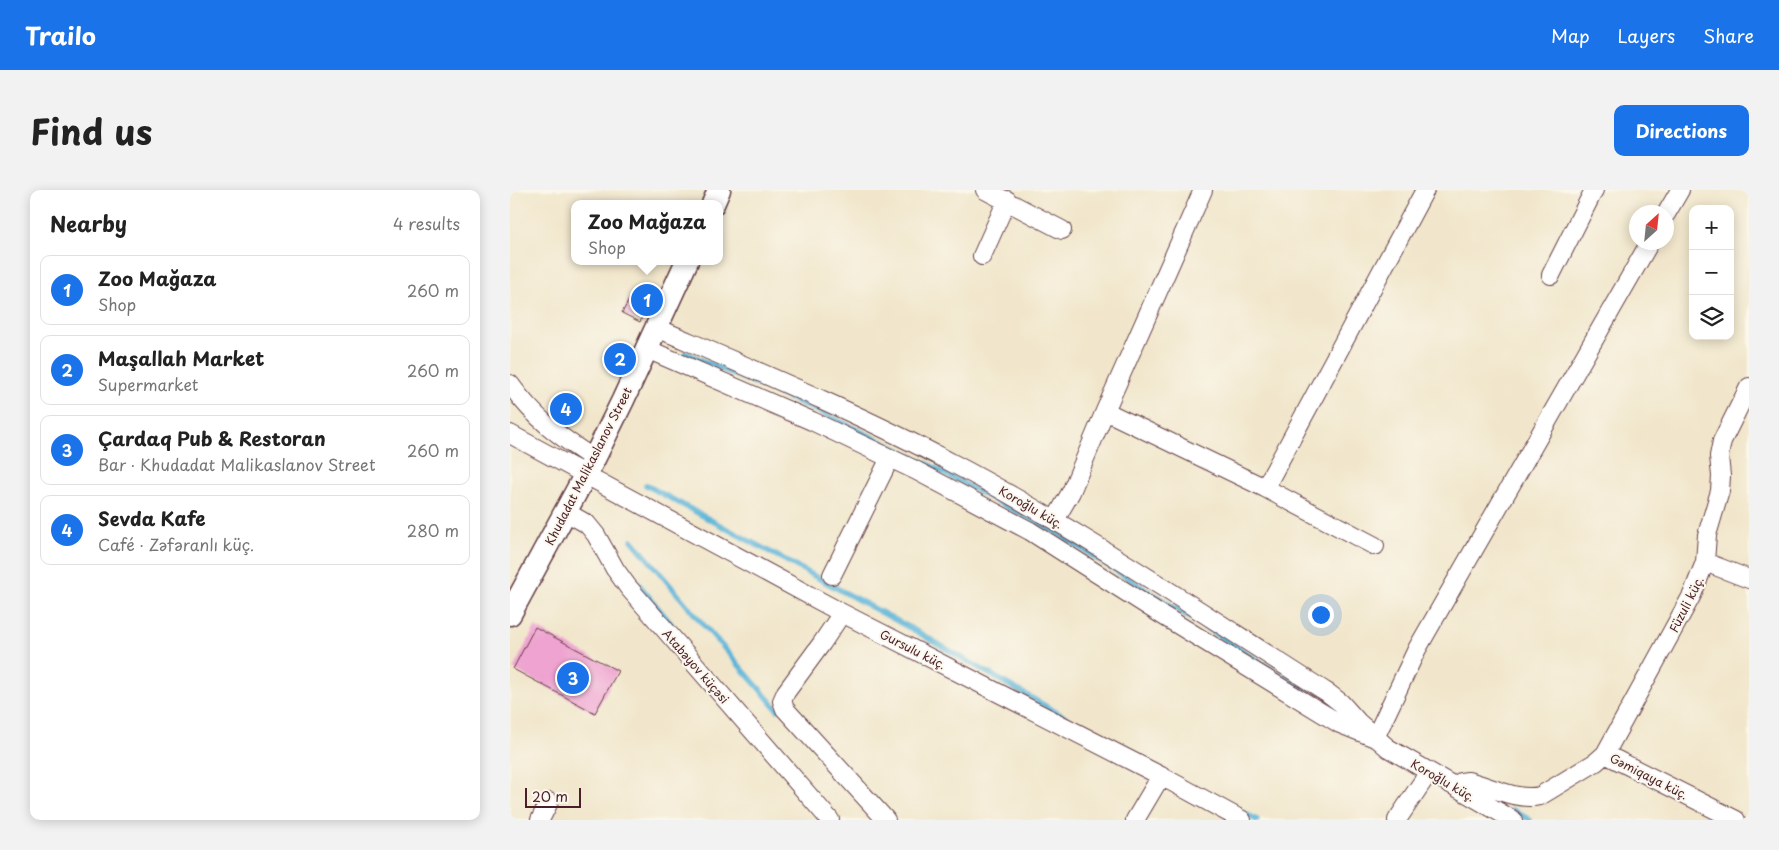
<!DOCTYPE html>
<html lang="en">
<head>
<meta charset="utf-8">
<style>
  :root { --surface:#fff; --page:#f2f2f2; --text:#222; --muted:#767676; --line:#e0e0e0; --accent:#1a73e8 }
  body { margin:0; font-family:"Playpen Sans",sans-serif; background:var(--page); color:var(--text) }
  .controls { position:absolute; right:15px; top:15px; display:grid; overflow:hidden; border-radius:10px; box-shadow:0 2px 12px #0003 }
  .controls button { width:45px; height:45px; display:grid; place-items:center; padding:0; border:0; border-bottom:1px solid var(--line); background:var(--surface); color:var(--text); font:25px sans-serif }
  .compass { position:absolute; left:1119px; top:15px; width:45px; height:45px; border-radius:50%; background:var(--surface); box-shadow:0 2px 12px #0003; rotate:27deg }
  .scale { position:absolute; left:15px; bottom:12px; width:56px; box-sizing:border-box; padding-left:5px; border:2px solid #4a1f2b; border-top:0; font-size:14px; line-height:18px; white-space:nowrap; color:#4a1f2b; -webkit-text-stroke:4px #fbf7ec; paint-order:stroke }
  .you { position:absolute; left:810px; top:424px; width:18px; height:18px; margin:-12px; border:4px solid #fff; border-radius:50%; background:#1a73e8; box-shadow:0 0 0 8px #1a73e833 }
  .badge { display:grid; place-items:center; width:32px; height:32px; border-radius:50%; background:var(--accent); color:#fff; font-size:16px; font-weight:700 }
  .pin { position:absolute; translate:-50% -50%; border:2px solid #fff; box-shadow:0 1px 5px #0006 }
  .popup { position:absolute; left:61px; top:10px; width:152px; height:65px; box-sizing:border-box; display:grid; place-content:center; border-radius:10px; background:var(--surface); filter:drop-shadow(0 1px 4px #0005); font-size:16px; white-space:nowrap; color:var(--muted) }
  .popup b { font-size:19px; color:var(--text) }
  .popup::after { content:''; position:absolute; left:50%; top:100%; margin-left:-10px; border:10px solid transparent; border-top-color:var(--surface) }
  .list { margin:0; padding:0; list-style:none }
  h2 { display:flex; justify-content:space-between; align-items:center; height:65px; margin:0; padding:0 20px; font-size:21px }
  h2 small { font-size:16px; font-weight:400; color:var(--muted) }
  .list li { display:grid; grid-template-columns:32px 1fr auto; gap:15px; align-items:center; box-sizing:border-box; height:70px; margin:0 10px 10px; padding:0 10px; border:1px solid var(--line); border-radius:10px }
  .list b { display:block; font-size:19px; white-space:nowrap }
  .list p { margin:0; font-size:16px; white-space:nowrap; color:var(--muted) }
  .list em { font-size:16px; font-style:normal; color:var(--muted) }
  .icon { flex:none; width:28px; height:28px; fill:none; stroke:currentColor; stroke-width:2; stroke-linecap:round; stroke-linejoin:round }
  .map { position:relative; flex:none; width:1239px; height:630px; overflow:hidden; border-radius:10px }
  header { display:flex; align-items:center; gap:30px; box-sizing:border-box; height:70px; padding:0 25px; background:var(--accent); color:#fff }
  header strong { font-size:24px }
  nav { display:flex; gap:28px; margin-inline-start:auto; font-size:18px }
  .intro { display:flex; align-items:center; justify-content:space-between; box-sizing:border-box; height:120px; padding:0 30px }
  h1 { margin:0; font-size:35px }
  .button { padding:12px 22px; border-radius:10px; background:var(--accent); color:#fff; font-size:18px; font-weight:700 }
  main { display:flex; gap:30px; padding:0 30px }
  aside { flex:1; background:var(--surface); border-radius:10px; box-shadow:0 2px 12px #0003 }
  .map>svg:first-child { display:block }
</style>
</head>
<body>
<header>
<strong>Trailo</strong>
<nav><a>Map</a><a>Layers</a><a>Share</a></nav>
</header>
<div class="intro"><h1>Find us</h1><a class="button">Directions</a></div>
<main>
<aside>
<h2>Nearby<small>4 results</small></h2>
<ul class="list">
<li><span class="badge">1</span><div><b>Zoo Mağaza</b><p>Shop</p></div><em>260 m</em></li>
<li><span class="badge">2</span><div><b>Maşallah Market</b><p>Supermarket</p></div><em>260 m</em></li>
<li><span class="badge">3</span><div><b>Çardaq Pub &amp; Restoran</b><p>Bar · Khudadat Malikaslanov Street</p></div><em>260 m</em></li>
<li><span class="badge">4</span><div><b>Sevda Kafe</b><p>Café · Zəfəranlı küç.</p></div><em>280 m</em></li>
</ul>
</aside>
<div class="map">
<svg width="1239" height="630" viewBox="0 0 1239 630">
  <rect width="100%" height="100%" fill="#fbf7ec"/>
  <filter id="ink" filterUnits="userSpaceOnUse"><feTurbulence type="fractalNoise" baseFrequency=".02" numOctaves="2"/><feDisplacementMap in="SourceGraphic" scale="10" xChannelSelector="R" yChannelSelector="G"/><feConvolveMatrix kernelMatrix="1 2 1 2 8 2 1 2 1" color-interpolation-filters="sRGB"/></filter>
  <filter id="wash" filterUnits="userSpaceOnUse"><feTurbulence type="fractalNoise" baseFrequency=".0096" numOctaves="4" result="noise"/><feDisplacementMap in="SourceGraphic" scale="20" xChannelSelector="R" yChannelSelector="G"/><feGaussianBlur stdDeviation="1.12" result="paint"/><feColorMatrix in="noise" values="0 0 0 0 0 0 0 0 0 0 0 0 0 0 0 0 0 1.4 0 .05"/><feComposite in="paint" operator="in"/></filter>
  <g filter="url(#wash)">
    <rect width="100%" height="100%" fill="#f1e6cb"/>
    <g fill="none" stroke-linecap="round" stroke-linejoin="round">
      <path stroke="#5ab4d8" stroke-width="5.5" d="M175,163L304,219L419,275L550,345L810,510
        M136,295L404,440L556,528
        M122,350L192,433L268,520
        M117,380L162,435
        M1003,620L1020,630
        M734,623L747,630"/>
    </g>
    <g id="blocks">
      <path fill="#eea3d0" d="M125,99L142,107L130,132L112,123Z
        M25,437L108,481L85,523L3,479Z"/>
    </g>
  </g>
  <g filter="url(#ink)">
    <use href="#blocks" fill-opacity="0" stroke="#633d43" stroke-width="1"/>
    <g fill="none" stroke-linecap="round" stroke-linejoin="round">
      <defs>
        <path id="minor" d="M475,0L552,40
          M1156,24L1170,0
          M472,66L497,10
          M1041,85L1084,0
          M147,138C247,181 348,223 444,274C573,342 695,425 818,503L831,513L848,532L878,558L1003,630
          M137,159L302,231L405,280L520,341L652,425L830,534L865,548L907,459L1140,52
          M0,194C25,229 49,246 84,269
          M595,221L755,298L865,356
          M0,244L332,423L651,586L732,630
          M755,298L915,0
          M56,322L77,334L86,345L105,379L118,397L320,630
          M545,330L561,302L595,221L693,0
          M1195,372L1239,389
          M322,385L380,268
          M332,423L312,453L276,502L272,511L275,519L376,630
          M1095,564L1226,630
          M945,596L951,592L958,591C981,597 1007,611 1030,606L1086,572L1095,564L1182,405L1195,372L1197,345L1210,301L1211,286L1209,266L1212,251L1239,197
          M30,630L39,612
          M625,630L651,586
          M887,630L919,582"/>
        <path id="tertiary" d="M203,14L209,0
          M0,424L84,269L113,210L177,71"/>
      </defs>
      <use href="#minor" stroke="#633d43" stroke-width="20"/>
      <use href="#tertiary" stroke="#633d43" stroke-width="25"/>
      <use href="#minor" stroke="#fff" stroke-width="18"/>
      <use href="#tertiary" stroke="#fff" stroke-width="22"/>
    </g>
  </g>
  <g text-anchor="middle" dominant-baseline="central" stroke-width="4" stroke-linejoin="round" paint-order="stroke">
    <g font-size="12" fill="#4a1f2b" stroke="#fbf7ec">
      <text transform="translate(78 276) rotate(-63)">Khudadat Malikaslanov Street</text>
      <text transform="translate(521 317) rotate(30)">Koroğlu küç.</text>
      <text transform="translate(1176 414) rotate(-63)">Füzuli küç.</text>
      <text transform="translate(403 459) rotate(27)">Gursulu küç.</text>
      <text transform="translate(186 476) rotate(49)">Atabəyov küçəsi</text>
      <text transform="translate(1139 586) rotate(27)">Gəmiqaya küç.</text>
      <text transform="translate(933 590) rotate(30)">Koroğlu küç.</text>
    </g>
  </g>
</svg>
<div class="controls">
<button>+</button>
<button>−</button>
<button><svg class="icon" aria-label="layers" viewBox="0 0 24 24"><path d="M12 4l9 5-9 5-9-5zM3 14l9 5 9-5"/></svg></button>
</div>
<svg class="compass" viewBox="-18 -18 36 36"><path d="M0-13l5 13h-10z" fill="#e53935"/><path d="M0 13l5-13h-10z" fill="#767676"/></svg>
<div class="scale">20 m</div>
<div class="you"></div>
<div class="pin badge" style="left:137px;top:110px">1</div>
<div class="popup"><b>Zoo Mağaza</b>Shop</div>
<div class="pin badge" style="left:110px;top:169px">2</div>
<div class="pin badge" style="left:63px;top:488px">3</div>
<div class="pin badge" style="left:56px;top:219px">4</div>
</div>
</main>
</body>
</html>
